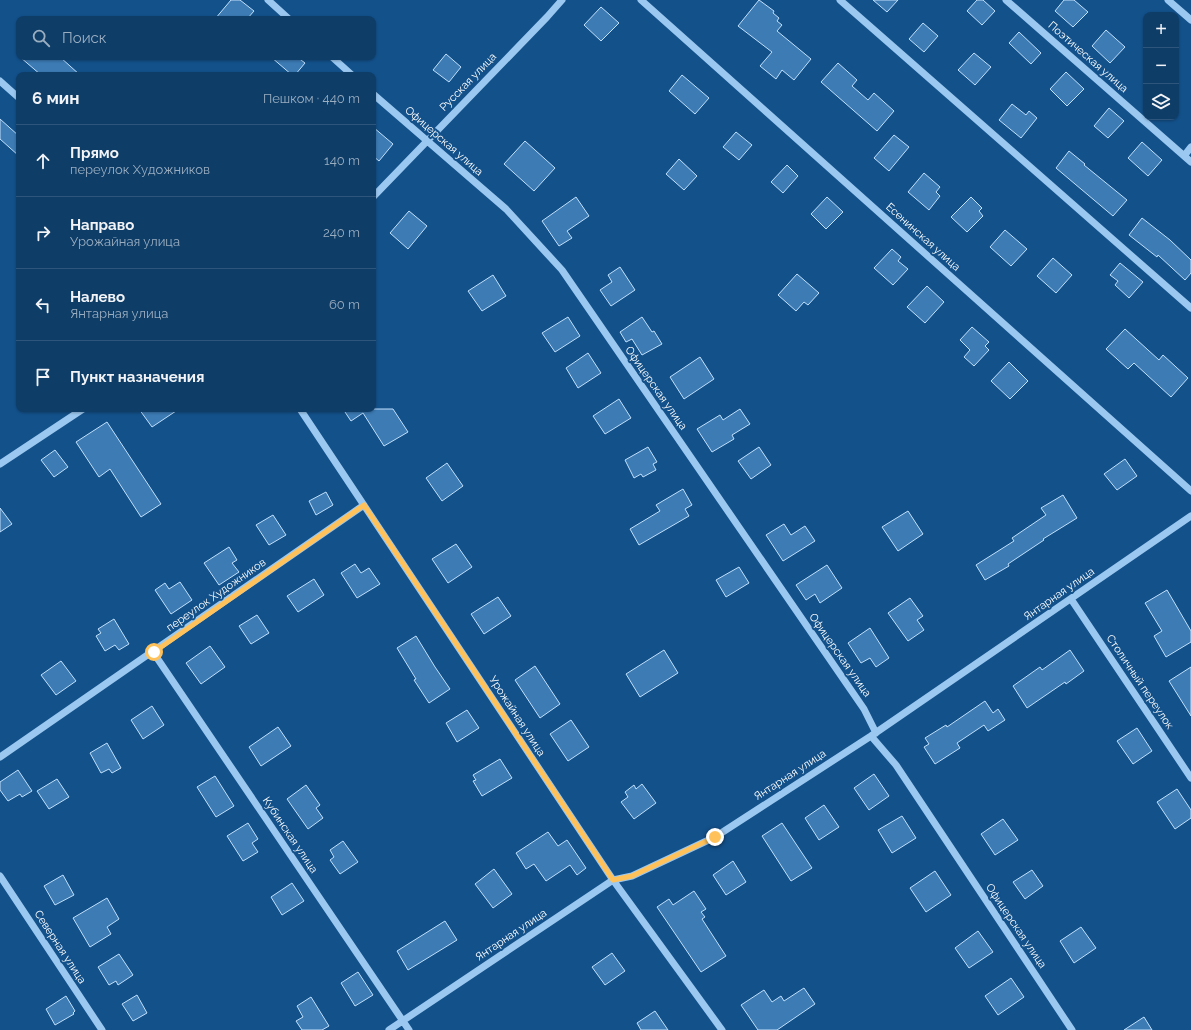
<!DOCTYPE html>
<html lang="ru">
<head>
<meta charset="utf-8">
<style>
  :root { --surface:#0e3d68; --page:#17446e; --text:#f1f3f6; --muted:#9baec0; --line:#2e567c }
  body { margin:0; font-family:Raleway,sans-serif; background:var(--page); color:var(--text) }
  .controls { position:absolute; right:12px; top:12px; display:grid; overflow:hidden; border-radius:8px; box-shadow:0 1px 3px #0004 }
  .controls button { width:36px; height:36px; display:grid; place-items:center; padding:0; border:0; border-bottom:1px solid var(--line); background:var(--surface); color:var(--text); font:20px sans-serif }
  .stop { position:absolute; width:12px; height:12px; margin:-9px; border:3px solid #ffc25a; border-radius:50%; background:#fff }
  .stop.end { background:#ffc25a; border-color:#fff; box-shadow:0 1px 4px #0008 }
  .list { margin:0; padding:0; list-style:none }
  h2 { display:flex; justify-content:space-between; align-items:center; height:52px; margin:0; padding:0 16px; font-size:17px }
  h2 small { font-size:13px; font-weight:400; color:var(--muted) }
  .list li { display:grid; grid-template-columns:26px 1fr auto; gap:12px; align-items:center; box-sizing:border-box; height:72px; padding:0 16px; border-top:1px solid var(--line) }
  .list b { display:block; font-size:15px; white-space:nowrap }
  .list p { margin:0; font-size:13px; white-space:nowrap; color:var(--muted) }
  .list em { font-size:13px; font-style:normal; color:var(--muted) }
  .icon { flex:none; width:22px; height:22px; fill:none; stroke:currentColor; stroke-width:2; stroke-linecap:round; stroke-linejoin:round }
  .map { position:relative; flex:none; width:1191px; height:1030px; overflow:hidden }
  .search { position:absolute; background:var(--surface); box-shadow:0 1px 3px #0004; left:16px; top:16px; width:360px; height:44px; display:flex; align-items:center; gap:10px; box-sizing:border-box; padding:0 14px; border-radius:8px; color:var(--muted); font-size:15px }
  .panel { position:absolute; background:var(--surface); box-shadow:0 1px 3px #0004; left:16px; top:72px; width:360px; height:340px; border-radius:8px }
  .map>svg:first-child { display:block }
</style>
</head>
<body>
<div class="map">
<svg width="1191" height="1030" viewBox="0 0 1191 1030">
  <rect width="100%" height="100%" fill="#13518b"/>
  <path fill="#3c7bb4" stroke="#c1e0fc" d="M231,0H240L254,11L247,19H215Z
    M759,0L774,11L773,13L779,18L777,21L782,25L777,31L811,59L794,80L782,70L776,79L760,66L772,52L738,26Z
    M873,0H898L887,12Z
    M977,0H983L995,11L982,25L967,11Z
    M1064,0H1074L1088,12L1073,27L1055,11Z
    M601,7L619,23L601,41L584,25Z
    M923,23L938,36L924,52L909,39Z
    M1106,30L1125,47L1110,63L1092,46Z
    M1019,32L1041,53L1031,64L1009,43Z
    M974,53L991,67L975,85L958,70Z
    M446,54L461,67L449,82L433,70Z
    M20,57H60L80,75H41Z
    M271,57H297L305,63L295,75H292Z
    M838,63L857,80L852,86L868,100L874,93L894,111L877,131L821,82Z
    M1066,72L1084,89L1067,106L1050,89Z
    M682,75L709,98L695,114L669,91Z
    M1012,104L1026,115L1029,111L1037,118L1021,138L999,120Z
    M1109,108L1124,121L1108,138L1094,126Z
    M0,119L19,136V156L0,139Z
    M373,127L393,144L379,161L373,156Z
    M736,132L752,145L739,160L723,147Z
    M894,135L909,147L889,171L874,158Z
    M525,141L555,168L534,191L504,164Z
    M1142,142L1162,160L1148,176L1128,158Z
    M1069,151L1085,164L1084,165L1127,200L1113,216L1056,168Z
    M679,159L697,176L684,190L666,174Z
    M787,165L798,176L783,193L771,182Z
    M924,173L940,187L936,192L940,196L929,210L908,192Z
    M576,197L589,216L567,231L572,238L559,246L542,221Z
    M827,197L843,212L826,229L811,214Z
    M971,197L982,208L979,211L983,216L967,232L951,217Z
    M409,211L427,226L408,249L390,233Z
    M1142,218L1170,240L1191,260V273L1185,280L1158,255L1157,257L1129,235Z
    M1005,230L1027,249L1011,266L990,247Z
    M892,249L901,257L898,261L908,269L893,285L874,268Z
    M1053,258L1072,275L1056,293L1037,276Z
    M1120,263L1143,282L1129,298L1115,285L1118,281L1110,275Z
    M620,267L635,290L611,306L600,290L612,282L608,275Z
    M797,274L819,293L808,305L804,302L796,311L778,295Z
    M493,275L506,296L482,311L468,291Z
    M927,286L944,302L925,323L907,307Z
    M568,317L580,336L555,352L542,333Z
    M642,317L652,332L654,331L662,344L642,355L632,339L626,342L620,332Z
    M972,327L989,342L985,346L989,350L974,366L964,357L970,350L960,340Z
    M1125,329L1159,360L1163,355L1188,378L1171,397L1134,363L1128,369L1106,349Z
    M588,353L601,373L578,388L566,368Z
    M700,357L714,379L684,399L670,377Z
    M1009,362L1028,381L1010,399L991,381Z
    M619,399L631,418L605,434L593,416Z
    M139,409H179L152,427Z
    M343,409H393L408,432L384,446L363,413L351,421Z
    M740,409L750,424L732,435L734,439L712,452L697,429L720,415L723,420Z
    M107,422L161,504L141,517L110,469L99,477L76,442Z
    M648,447L657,462L653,464L656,470L643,477L641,474L634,478L625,460Z
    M759,447L771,465L751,479L738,461Z
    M55,450L68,467L54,477L41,460Z
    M1125,459L1137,476L1117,490L1104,474Z
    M447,463L463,486L442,501L426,478Z
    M683,489L692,505L685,509L689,516L639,545L630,529L660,511L656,505Z
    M326,492L333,505L316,515L309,501Z
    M1063,495L1077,518L1043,539L1044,540L1008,564L1009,566L985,580L976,565L1014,541L1012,538L1046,515L1041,508Z
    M0,508L12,524L0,532Z
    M908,511L923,534L898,551L882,527Z
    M273,515L286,535L269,545L256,525Z
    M784,524L791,535L805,526L815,541L783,561L766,535Z
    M456,544L472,567L448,583L432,559Z
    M229,547L237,560L232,563L239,572L219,585L204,563Z
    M355,564L361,573L369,568L380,584L357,598L341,573Z
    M827,565L842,588L820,603L815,594L806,600L796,585Z
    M739,567L749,583L726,597L716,580Z
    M314,579L324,595L298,612L287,596Z
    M180,582L192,600L171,614L155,590L165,583L169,589Z
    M1167,590L1191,631V642L1166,657L1154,636L1162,631L1145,603Z
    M498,597L511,616L484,634L471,614Z
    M910,598L923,616L917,620L924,630L908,641L888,613Z
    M257,615L269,633L251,644L239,626Z
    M114,619L129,644L119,650L115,645L105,651L96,636L101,633L98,629Z
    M870,628L889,658L876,667L870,658L861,663L848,643Z
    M416,636L435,667L450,689L429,703L414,680L416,679L397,648Z
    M210,646L225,667L201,684L186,663Z
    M664,650L678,673L640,697L626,674Z
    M1070,650L1084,671L1066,684L1065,682L1027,708L1013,686L1040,667L1042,670Z
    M61,661L76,681L56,695L41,675Z
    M535,666L560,704L540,718L515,680Z
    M1191,667V716L1169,681Z
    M985,701L993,713L998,709L1005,720L988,731L984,725L957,743L960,748L935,764L924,747L929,744L925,738L946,725L947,727Z
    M152,706L164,725L143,739L131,720Z
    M467,710L479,728L457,742L446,723Z
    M571,720L589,747L568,761L550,734Z
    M278,727L291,746L261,766L249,747Z
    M1137,728L1152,751L1133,764L1117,741Z
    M107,743L121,768L112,773L109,769L101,773L90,753Z
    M500,759L512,778L482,796L473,781L476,780L473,775Z
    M18,770L32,791L22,797L20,794L8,801L0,790V782Z
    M874,774L889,796L869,810L854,788Z
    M215,776L234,806L216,817L197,787Z
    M57,779L69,797L49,809L37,791Z
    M642,784L656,803L634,819L621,802L628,797L625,792L634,785L636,789Z
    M306,785L320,805L316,808L323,818L308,829L287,799Z
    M1177,789L1191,810V818L1175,829L1157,802Z
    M824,805L839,827L819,840L805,818Z
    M902,816L916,838L892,853L878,830Z
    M1003,819L1018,840L995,855L981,834Z
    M248,823L258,839L252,843L258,852L243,861L227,836Z
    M782,823L812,868L791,881L762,836Z
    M548,832L558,846L567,840L586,868L577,875L570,865L546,881L534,864L526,869L516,853Z
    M343,841L358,862L340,874L330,860L334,857L330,850Z
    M733,861L746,882L726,895L713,875Z
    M494,869L512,894L493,908L475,884Z
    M1032,870L1043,886L1025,899L1013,882Z
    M935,871L951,895L926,912L910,888Z
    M63,875L74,895L55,905L44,886Z
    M292,883L304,901L282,915L271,897Z
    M694,891L706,909L701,912L705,917L702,919L726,956L701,972L657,907L669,899L673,905Z
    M107,898L119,919L107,927L111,934L90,947L73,918Z
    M445,921L457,940L408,970L397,951Z
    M1081,927L1096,948L1074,963L1060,941Z
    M978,931L993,952L969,968L955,948Z
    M612,953L625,971L605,985L592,967Z
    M119,954L133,975L118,985L116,981L109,985L98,967Z
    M358,972L373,995L355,1006L341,983Z
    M1011,978L1024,997L998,1015L985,996Z
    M804,988L815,1004L777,1030H758L741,1005L764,990L772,1002L781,996L784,1001Z
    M137,995L147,1013L133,1021L122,1004Z
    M66,996L75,1011L73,1013L74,1014L55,1025L46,1009Z
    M311,997L329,1026L322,1030H302L296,1021L303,1017L297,1006Z
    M655,1011L668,1030H641L637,1023Z
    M1144,1017L1152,1030H1124Z"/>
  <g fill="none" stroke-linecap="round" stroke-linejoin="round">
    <path stroke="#9bc8f0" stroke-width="7" d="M268,0L289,19
      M641,0L1191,491
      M840,0L1191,308
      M1006,0L1191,162
      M1168,0L1191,20
      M332,57L352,75
      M0,81L19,98
      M373,94L506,209L562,270L864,709L876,733
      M1184,156L1191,147
      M373,197L547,17L562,0
      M300,409L613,880L722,1030
      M0,464L83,409
      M1071,599L1191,778
      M153,652L409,1030
      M871,736L896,765L1072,1030
      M0,757L364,505
      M0,876L102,1030
      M389,1030L613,880L632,876L715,837L871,736L1191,516"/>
  </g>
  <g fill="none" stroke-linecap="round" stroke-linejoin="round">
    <path stroke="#ffc25a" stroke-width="5" d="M154,652L364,505L613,880L632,876L715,837"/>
  </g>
  <g text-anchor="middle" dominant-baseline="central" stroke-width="4" stroke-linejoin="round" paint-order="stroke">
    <g font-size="11" fill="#fff" stroke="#13518b">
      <text transform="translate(1088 57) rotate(41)">Поэтическая улица</text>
      <text transform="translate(468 82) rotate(-46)">Русская улица</text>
      <text transform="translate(444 141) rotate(41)">Офицерская улица</text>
      <text transform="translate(923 237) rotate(42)">Есенинская улица</text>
      <text transform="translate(656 388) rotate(55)">Офицерская улица</text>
      <text transform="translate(1059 594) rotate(-35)">Янтарная улица</text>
      <text transform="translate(216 595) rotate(-35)">переулок Художников</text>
      <text transform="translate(840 655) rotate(55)">Офицерская улица</text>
      <text transform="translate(1140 682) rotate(56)">Столичный переулок</text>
      <text transform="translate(517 716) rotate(57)">Урожайная улица</text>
      <text transform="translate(790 775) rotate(-33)">Янтарная улица</text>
      <text transform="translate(290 835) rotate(56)">Кубинская улица</text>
      <text transform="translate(1016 926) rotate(56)">Офицерская улица</text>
      <text transform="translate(511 935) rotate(-34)">Янтарная улица</text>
      <text transform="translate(60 947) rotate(57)">Северная улица</text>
    </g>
  </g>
</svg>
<div class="controls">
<button>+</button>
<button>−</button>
<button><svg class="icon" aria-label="layers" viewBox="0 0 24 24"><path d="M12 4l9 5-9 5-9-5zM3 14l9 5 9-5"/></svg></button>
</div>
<div class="stop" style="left:154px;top:652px"></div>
<div class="stop end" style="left:715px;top:837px"></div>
<div class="search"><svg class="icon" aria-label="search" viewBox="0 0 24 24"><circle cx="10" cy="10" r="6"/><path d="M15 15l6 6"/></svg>Поиск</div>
<section class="panel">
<h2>6 мин<small>Пешком · 440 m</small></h2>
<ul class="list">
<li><svg class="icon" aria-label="ahead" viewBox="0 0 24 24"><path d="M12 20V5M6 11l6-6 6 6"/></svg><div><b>Прямо</b><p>переулок Художников</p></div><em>140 m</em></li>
<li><svg class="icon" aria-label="right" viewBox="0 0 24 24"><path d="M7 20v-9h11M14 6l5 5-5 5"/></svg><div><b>Направо</b><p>Урожайная улица</p></div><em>240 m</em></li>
<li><svg class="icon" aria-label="left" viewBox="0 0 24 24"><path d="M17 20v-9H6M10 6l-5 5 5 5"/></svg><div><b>Налево</b><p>Янтарная улица</p></div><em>60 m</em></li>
<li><svg class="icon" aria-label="arrive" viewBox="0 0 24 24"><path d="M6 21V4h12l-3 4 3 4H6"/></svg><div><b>Пункт назначения</b></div></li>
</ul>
</section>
</div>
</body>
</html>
